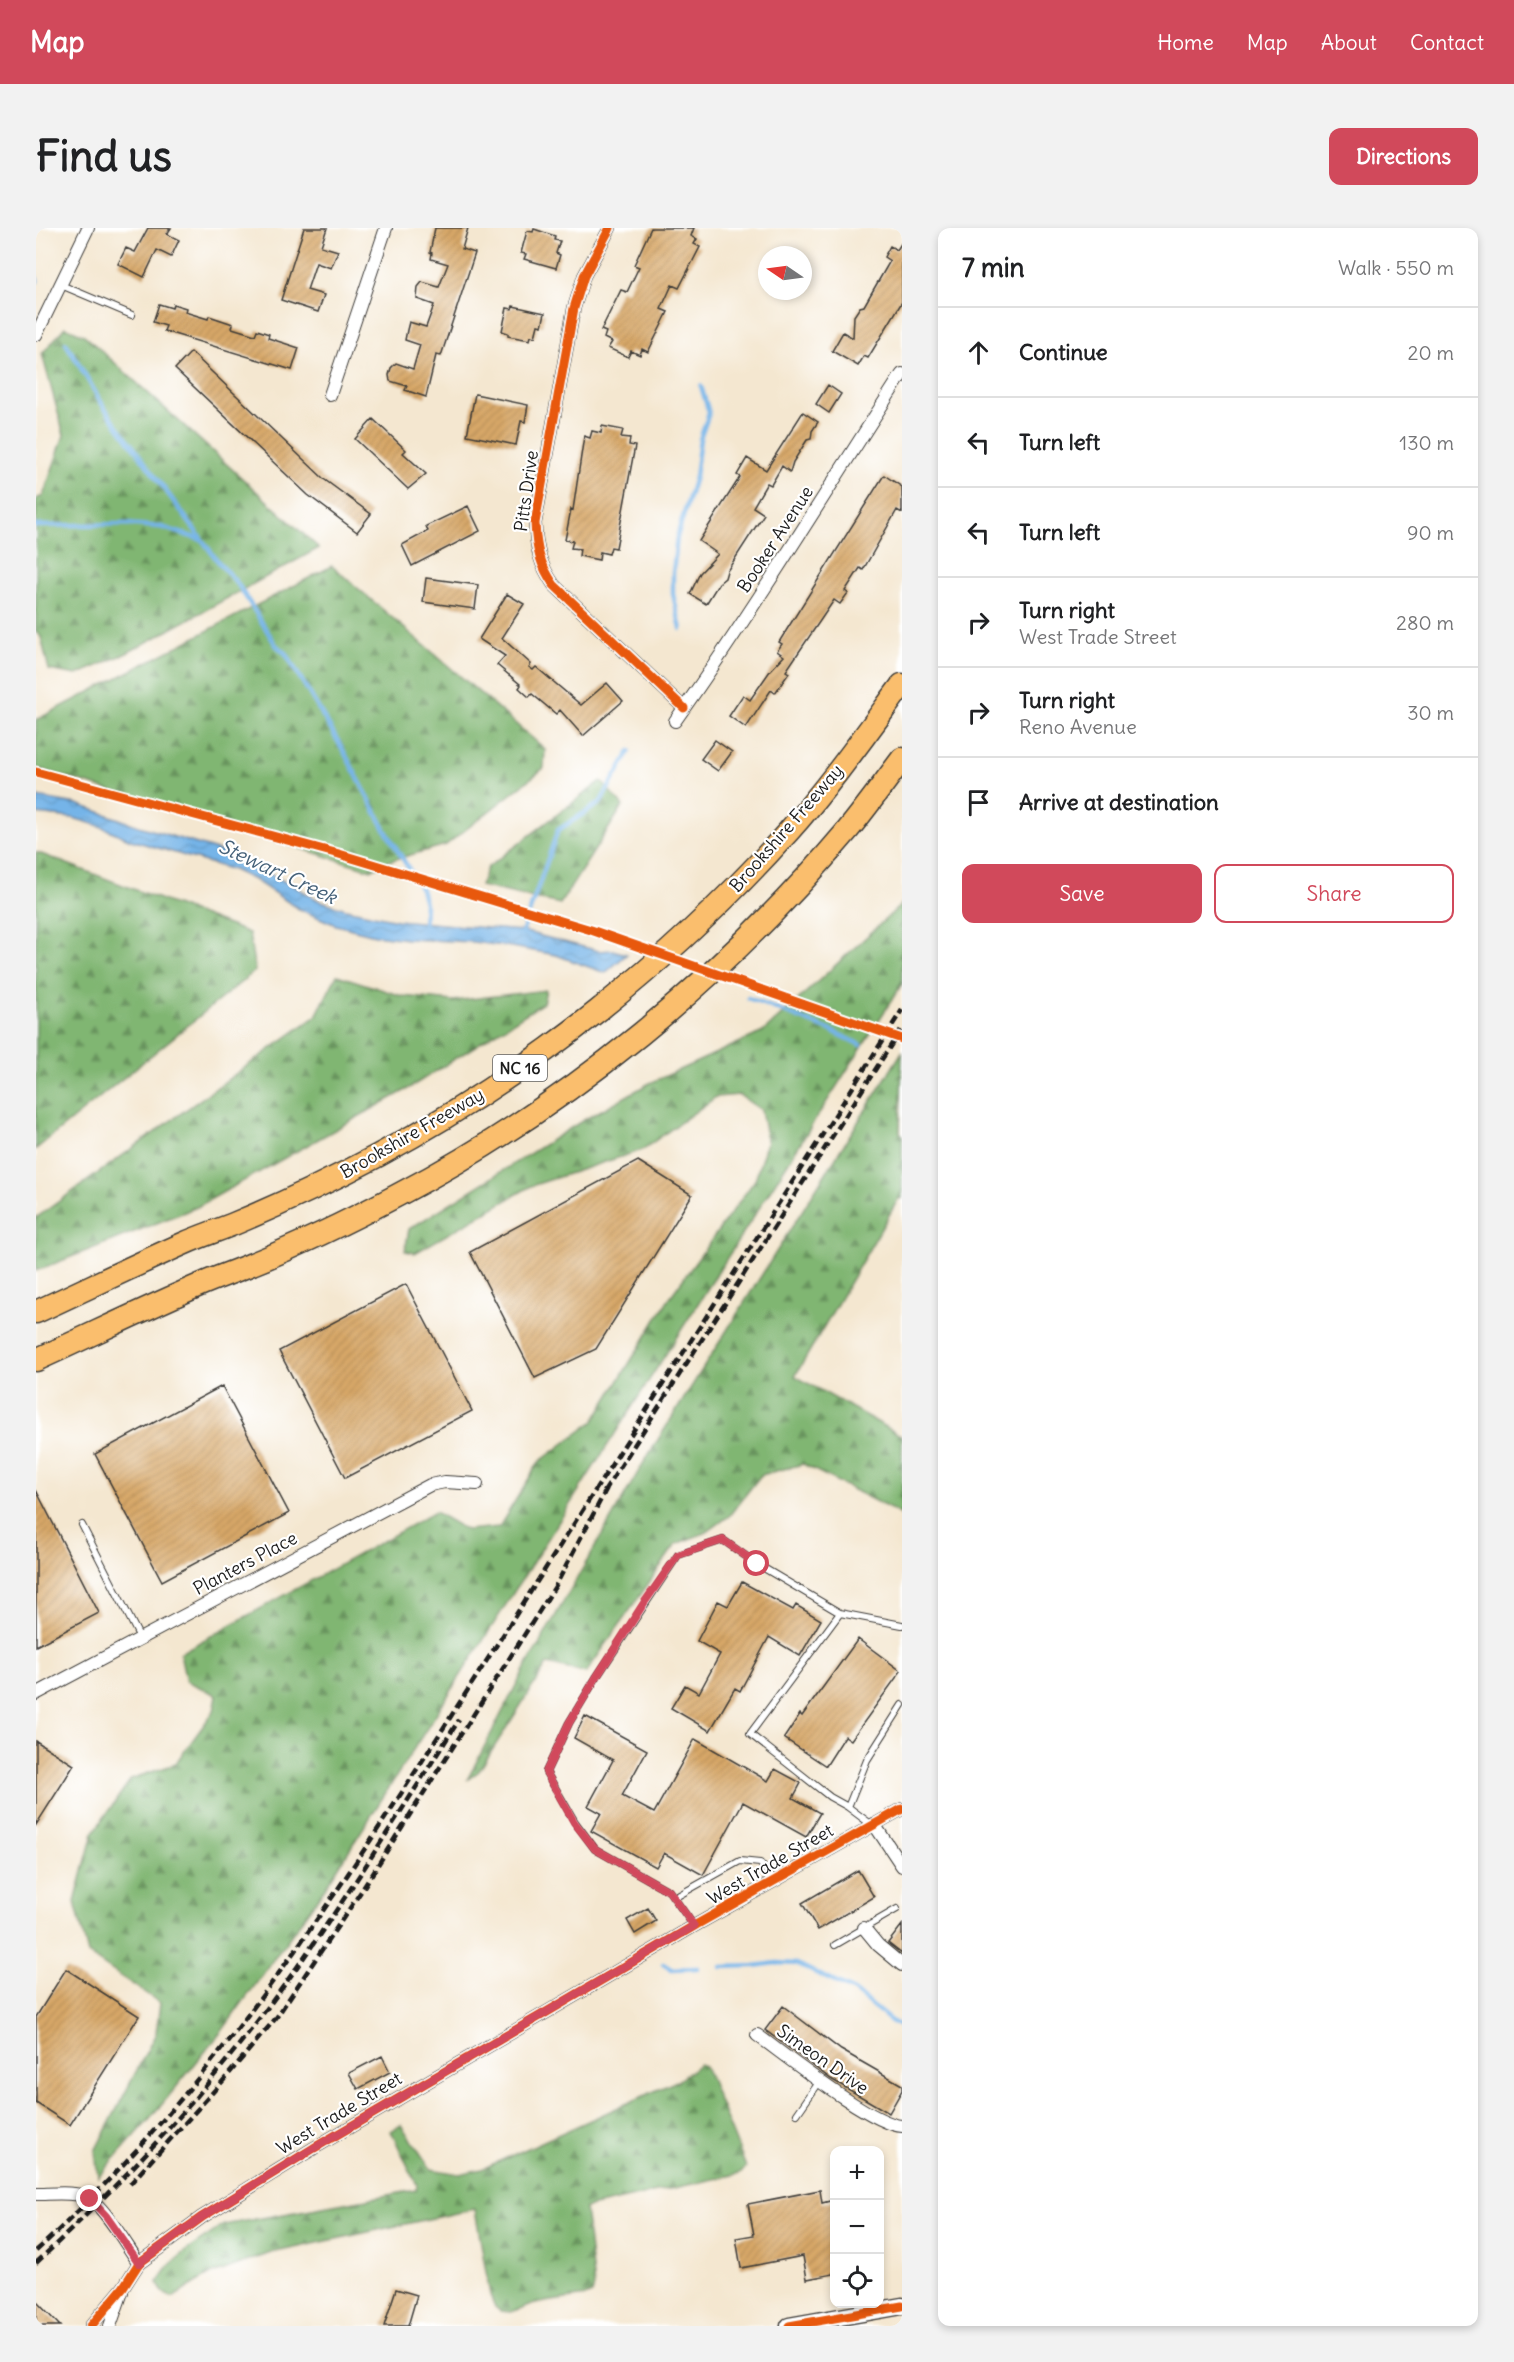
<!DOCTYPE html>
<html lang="en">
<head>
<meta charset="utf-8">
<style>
  :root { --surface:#fff; --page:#f2f2f2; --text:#202124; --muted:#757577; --line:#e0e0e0; --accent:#d1495b }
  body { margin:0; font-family:Delius,sans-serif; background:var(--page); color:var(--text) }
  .controls { position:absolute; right:18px; bottom:18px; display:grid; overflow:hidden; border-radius:12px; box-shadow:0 3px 9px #0003 }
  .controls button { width:54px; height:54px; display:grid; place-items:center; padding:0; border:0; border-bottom:2px solid var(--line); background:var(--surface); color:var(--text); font:30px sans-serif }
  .compass { position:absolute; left:722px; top:18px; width:54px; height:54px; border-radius:50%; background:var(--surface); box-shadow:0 3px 9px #0003; rotate:283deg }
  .stop { position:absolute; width:18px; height:18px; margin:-14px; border:4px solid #d1495b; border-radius:50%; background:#fff }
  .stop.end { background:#d1495b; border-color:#fff; box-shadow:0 2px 6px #0008 }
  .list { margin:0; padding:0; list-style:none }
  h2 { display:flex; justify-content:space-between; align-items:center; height:78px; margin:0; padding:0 24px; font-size:26px }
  h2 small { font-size:20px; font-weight:400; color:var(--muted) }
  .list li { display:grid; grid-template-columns:39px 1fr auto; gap:18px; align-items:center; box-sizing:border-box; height:90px; padding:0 24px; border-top:2px solid var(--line) }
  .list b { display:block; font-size:22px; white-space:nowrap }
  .list p { margin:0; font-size:20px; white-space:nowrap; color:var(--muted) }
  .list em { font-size:20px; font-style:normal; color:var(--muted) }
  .actions { display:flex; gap:12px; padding:18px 24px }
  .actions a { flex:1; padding:14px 0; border:2px solid var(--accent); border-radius:12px; text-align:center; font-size:21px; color:var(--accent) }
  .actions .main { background:var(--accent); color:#fff }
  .icon { flex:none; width:33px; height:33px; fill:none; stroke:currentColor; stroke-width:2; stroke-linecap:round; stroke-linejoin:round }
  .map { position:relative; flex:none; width:866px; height:2098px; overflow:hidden; border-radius:12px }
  header { display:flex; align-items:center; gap:36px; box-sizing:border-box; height:84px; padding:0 30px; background:var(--accent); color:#fff }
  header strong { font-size:28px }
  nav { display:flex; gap:33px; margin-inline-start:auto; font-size:21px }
  .intro { display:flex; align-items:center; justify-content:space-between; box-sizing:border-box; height:144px; padding:0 36px }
  h1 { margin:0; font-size:42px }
  .button { padding:15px 27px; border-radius:12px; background:var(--accent); color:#fff; font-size:21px; font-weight:700 }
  main { display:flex; gap:36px; padding:0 36px }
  aside { flex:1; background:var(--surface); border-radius:12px; box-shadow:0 3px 9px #0003 }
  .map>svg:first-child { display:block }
</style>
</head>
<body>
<header>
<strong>Map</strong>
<nav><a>Home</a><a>Map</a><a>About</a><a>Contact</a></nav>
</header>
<div class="intro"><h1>Find us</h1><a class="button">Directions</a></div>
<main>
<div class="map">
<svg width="866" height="2098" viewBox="0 0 866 2098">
  <defs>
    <pattern id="forest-firs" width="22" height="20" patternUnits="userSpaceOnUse" patternTransform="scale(1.5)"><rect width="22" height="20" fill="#80b672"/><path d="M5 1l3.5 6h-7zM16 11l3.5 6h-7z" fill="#68935d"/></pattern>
    <pattern id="water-waves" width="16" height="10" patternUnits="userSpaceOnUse" patternTransform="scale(1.5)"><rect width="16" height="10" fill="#74b4e8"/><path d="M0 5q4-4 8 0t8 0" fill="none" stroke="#649ac6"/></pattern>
    <pattern id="building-hatch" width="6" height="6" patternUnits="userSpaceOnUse" patternTransform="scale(1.5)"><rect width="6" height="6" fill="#d7a767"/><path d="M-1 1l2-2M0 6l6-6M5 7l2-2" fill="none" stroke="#b88f59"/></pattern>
  </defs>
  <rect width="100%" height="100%" fill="#fff"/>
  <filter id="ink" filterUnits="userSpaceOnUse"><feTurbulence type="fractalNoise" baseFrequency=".0167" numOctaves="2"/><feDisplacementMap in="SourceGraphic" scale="12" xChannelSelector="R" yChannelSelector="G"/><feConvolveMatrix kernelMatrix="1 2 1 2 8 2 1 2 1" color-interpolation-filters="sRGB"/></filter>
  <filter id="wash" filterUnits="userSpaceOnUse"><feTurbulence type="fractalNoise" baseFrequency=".008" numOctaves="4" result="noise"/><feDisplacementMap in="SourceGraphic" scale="24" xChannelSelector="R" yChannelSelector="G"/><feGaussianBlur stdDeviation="1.35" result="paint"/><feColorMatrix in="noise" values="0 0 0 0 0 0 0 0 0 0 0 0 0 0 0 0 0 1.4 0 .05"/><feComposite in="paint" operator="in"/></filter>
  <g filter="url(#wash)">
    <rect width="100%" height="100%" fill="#f4e7d0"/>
    <path fill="url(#forest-firs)" stroke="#4e6947" stroke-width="1.5" d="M29,99L48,107L283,320L91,425L41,447L13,442L5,409L0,404V271L7,268L28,207L6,126Z
      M296,338L509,521L508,540L410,617L353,633L335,642L0,540V492Z
      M565,553L587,578L524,676L444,658L451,640Z
      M0,624L213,705L219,743L0,921Z
      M866,676V756L289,1660L186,1803L114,1891L62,1949L59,1923L120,1805L124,1775L52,1726L39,1674L57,1605L95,1551L139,1536L178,1483L181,1467L150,1453L144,1425L399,1284L430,1302L463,1299L503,1234L558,1193L632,1072L719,952L731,913L725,882L703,867L680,869L606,922L495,958L379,1025L369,1023L373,1001L546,893L612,856L727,804Z
      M301,747L366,768L417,773L510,762L507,775L370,862L161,979L0,1043V990L280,788Z
      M866,824L864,904L866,907V971L863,970L759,1148L866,1208V1287L767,1236L725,1247L693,1288L671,1304L640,1316L550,1445L511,1436L443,1543L431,1552L487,1444L608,1234Z
      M663,1836L669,1838L710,1939L705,1945L549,1980L558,2059L556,2066L551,2068L502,2075L475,2084L464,2083L459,2079L454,2067L439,1981L235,2025L171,2048L138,2069C129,2068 124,2062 122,2054L135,2036L151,2022L188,1997L380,1962L381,1957L355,1903L365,1897L395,1941L423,1946L446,1941L643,1852Z"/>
    <path fill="url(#water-waves)" stroke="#486882" stroke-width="1.5" d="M0,569L41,576L103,598L197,627L263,661L282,672L310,681L361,692L486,703L563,723L577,722L591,726L569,745L520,727L476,719L437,714L371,711L339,707L300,697L263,681L220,653L197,642L95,612L64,598L37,590L0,586Z"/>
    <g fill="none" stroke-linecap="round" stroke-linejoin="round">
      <path stroke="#74b4e8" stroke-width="4.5" d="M0,50L1,53
        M30,115L68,179L184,336L201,355L240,417L250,426L306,520L350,603L385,661L389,675L388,700
        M0,298L89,296L125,299L166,312
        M645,401L637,366V345L641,309L659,249L664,211L673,185L665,158
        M485,708L522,602L564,575L594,523
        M712,770L796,803L825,817
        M627,1736L635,1741L662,1740
        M685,1739L718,1738L741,1735L761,1736L818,1763L855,1793L866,1799"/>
    </g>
    <g id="blocks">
      <path fill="url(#building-hatch)" d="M112,0H135L131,6L143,12L135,29L121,22L108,49L82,36L90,20L99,24Z
        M268,0H291L285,18L302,23L295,40L280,35L271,62L288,67L282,84L245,72Z
        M399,0H432L426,21L439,25L405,128L400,127L390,169L369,162L371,158L354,153L353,147L355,140L360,135L377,141L384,117L369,112L371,102L373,94L390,99L398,77L381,71L382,59L386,54L403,59L412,36L395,31L396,25L394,24Z
        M615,0H658L655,8L661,11L658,16L664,19L643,60L636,57L625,81L632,84L612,124L606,121L604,127L595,123L592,129L572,120L576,114L568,110L570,104L565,102L585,62L591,64L603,39L598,37Z
        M498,1L519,8L518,12L524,13L520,25L524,27L520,40L488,31L490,26L485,25L491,3L497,4Z
        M866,14V74L832,130L828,128L822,138L796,123L807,104L817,110L818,88L824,79L828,78L854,33L848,29L854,18L861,22Z
        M123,76L136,80L137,76L150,80L149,84L172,91L173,88L197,96L196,100L219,107L221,102L233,106L232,110L263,120L256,142L128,103L130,98L117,94Z
        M477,78L509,85L506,98L502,97L499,109L495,108L494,112L472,108V105L466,103L471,80L476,81Z
        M155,124L289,252L335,286L321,304L272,267L139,141Z
        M792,157L805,166L793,185L780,176Z
        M439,166L492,177L489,194L485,193L480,217L431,207Z
        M767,184L782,194L776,203L775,211L771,212L757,234L754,244L746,238L735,257L731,255L717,279L728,286L691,343L689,350L683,355L670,376L654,366L664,345L682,326L663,313L704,249L701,247L711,230L730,242Z
        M337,191L370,222L367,225L390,246L372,261L319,211Z
        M566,198L587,202L585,209L594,210L593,217L599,218L580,320L575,319L573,326L564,324L563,332L543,328L544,321L535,320L537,313L529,312L535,281L537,282L548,208L554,210L556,203L565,205Z
        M848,247L866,259V285L861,282L827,342L824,340L809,363L812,365L804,376L798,372L750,443L753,445L739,465L735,462L710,500L693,488L707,467L714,472L734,443L748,428L741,423L746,416L743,414Z
        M432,278L444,303L376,338L366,317L392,303L390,298Z
        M390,350L442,357L439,381L387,374Z
        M471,366L488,376L466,410L495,436L493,439L497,442L500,439L545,477L571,455L587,473L547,508L524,482L520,486L496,466L493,469L483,460L485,457L461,437L469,428L443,411Z
        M679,512L696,524L682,543L665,531Z
        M602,933L656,967L560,1121L499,1150L434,1024Z
        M370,1056L436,1183L309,1250L243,1123Z
        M186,1158L253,1285L126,1353L59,1226Z
        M0,1262L63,1385L0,1418Z
        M706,1354L757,1382L760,1377L785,1392L764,1428L733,1409L704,1463L699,1460L674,1503L635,1480L649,1457L663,1465L684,1426L661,1413L682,1373L692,1378Z
        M822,1411L865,1443L815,1512L809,1508L790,1538L748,1510L764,1486L766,1488Z
        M549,1488L611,1522L586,1568L618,1585L659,1511L732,1553L739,1541L765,1555L757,1570L784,1585L770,1609L707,1574L667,1647L628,1625L620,1639L555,1603L565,1585L552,1578L577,1532L538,1510Z
        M0,1513L38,1537L0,1597Z
        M822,1642L838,1669L782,1702L766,1675Z
        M612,1680L620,1693L599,1706L591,1692Z
        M866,1697V1726L852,1715Z
        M30,1741L103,1788L34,1897L0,1875V1789Z
        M747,1778L805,1822L866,1857V1862L853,1885L795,1851L729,1802Z
        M346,1828L354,1844L322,1861L313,1845Z
        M784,1962L786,1975L798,1972V2046L771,2051L767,2028L705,2040L700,2010L718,2007L712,1976Z
        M360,2061L381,2067L372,2098H348Z
        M0,2073L24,2098H0Z"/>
    </g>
  </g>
  <g filter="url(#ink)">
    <use href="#blocks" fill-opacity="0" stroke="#3c3a37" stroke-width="1.5"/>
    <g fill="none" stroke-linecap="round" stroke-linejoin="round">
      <defs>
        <path id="service" d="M25,57L96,87
          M46,1297L104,1410
          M804,1385L714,1506L794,1569L812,1579
          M836,1597L812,1579L831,1532L866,1477
          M638,1670L704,1633L724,1635L738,1653
          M658,1698L633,1663L559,1621L539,1594L510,1544L533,1495L560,1450L642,1327L687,1312L721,1336L804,1385L866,1397
          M799,1717L861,1681
          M761,1886L784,1853"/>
        <path id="minor" d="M574,0L548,48L538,80L499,295C500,320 504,337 518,357L648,480
          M0,107L52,0
          M294,167L350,0
          M639,493C719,380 791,262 866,146
          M0,1466L394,1257L409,1254L441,1256
          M838,1596L866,1638
          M828,1700L842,1717L866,1737
          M721,1807C749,1827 836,1897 866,1898
          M0,1966C15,1966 38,1963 51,1969C67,1976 92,2020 103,2035
          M55,2098L87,2060L103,2035L166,1989L278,1920L658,1698L866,1581
          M74,2098L86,2064"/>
        <path id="tertiary" d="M753,2098L866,2078"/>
        <path id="motorway" d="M0,1084C50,1061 99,1037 149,1015C165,1008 183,1002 200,995C248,975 296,952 343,927C496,845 635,734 752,604C793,558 829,507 866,457
          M0,1132C55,1107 110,1080 166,1056C182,1049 200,1043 216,1036C266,1016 315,992 362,967C532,878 687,750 811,603C830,580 848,555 866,531"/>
      </defs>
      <use href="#service" stroke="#3c3a37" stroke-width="8"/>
      <use href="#minor" stroke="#3c3a37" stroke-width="14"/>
      <use href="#tertiary" stroke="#3c3a37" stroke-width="19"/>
      <use href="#motorway" stroke="#3c3a37" stroke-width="25"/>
      <use href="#service" stroke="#fff" stroke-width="6"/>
      <use href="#minor" stroke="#fff" stroke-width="12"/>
      <use href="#tertiary" stroke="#fff" stroke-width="16"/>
      <use href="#motorway" stroke="#fabe6d" stroke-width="22"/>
      <path stroke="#1c1c1c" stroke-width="4.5" stroke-dasharray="9 4.5" stroke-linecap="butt" d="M568,1264L866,800
        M94,1956L186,1854L240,1790L324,1665L520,1357L572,1258
        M0,2023C189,1851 323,1631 460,1418C595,1206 731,994 866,782
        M0,2035C64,1975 126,1912 181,1844C272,1734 346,1612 423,1492"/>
      <defs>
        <path id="cycleway" d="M574,0L548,48L538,80L499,295C500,320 504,337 518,357L648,480
          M0,544L303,626L555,702L866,811
          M55,2098L87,2060L103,2035L166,1989L278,1920L658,1698L866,1581
          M753,2098L866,2078"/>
      </defs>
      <use href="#cycleway" stroke="#fff" stroke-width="13"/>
      <use href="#cycleway" stroke="#e8590c" stroke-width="9"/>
    </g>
  </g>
  <g fill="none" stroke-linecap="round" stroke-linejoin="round" filter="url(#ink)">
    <path stroke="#d1495b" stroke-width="8" d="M54,1971L70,1988L103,2035L166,1989L278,1920L658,1698L633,1663L559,1621L538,1594L510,1544L533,1495L560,1450L608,1375L642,1327L687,1312L721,1336"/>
  </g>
  <g text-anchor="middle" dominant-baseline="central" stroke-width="4.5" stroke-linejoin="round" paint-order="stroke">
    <rect fill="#fff" stroke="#606060" stroke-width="1.5" x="457" y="827" width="54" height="26" rx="4.5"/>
    <g font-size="16" font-weight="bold" fill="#1c1c1c">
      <text x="484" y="840">NC 16</text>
    </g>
    <g font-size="18" fill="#1c1c1c" stroke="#fff">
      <text transform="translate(490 263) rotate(-82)">Pitts Drive</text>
      <text transform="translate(739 311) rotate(-57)">Booker Avenue</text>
      <text transform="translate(750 600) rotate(-49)">Brookshire Freeway</text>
      <text transform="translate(376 905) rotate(-30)">Brookshire Freeway</text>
      <text transform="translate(209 1335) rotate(-28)">Planters Place</text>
      <text transform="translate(734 1636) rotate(-30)">West Trade Street</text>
      <text transform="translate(787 1831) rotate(35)">Simeon Drive</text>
      <text transform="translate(303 1885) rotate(-31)">West Trade Street</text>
    </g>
    <g font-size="20" font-style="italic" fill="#446078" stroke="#fff">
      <text transform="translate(242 643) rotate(25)">Stewart Creek</text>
    </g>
  </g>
</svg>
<div class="controls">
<button>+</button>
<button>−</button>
<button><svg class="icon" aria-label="locate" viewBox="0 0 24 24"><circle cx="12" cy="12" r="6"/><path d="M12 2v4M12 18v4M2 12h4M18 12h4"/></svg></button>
</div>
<svg class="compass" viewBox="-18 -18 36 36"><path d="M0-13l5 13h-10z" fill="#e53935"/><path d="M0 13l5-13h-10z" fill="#757577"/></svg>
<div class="stop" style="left:721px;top:1336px"></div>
<div class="stop end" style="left:54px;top:1971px"></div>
</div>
<aside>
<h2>7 min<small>Walk · 550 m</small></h2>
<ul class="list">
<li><svg class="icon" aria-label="ahead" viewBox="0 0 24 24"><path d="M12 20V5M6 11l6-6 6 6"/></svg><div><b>Continue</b></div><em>20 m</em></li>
<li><svg class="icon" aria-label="left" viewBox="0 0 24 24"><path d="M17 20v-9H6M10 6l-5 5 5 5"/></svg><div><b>Turn left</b></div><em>130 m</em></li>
<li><svg class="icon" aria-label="left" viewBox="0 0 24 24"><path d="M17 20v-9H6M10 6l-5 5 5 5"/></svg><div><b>Turn left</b></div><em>90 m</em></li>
<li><svg class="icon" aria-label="right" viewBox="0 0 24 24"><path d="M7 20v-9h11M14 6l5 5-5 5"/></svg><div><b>Turn right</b><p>West Trade Street</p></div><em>280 m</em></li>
<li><svg class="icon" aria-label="right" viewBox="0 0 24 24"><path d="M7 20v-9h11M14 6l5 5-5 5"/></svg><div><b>Turn right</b><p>Reno Avenue</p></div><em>30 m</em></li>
<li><svg class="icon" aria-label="arrive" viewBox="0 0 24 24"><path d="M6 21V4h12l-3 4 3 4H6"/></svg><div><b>Arrive at destination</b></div></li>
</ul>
<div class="actions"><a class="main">Save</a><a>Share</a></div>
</aside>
</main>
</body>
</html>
